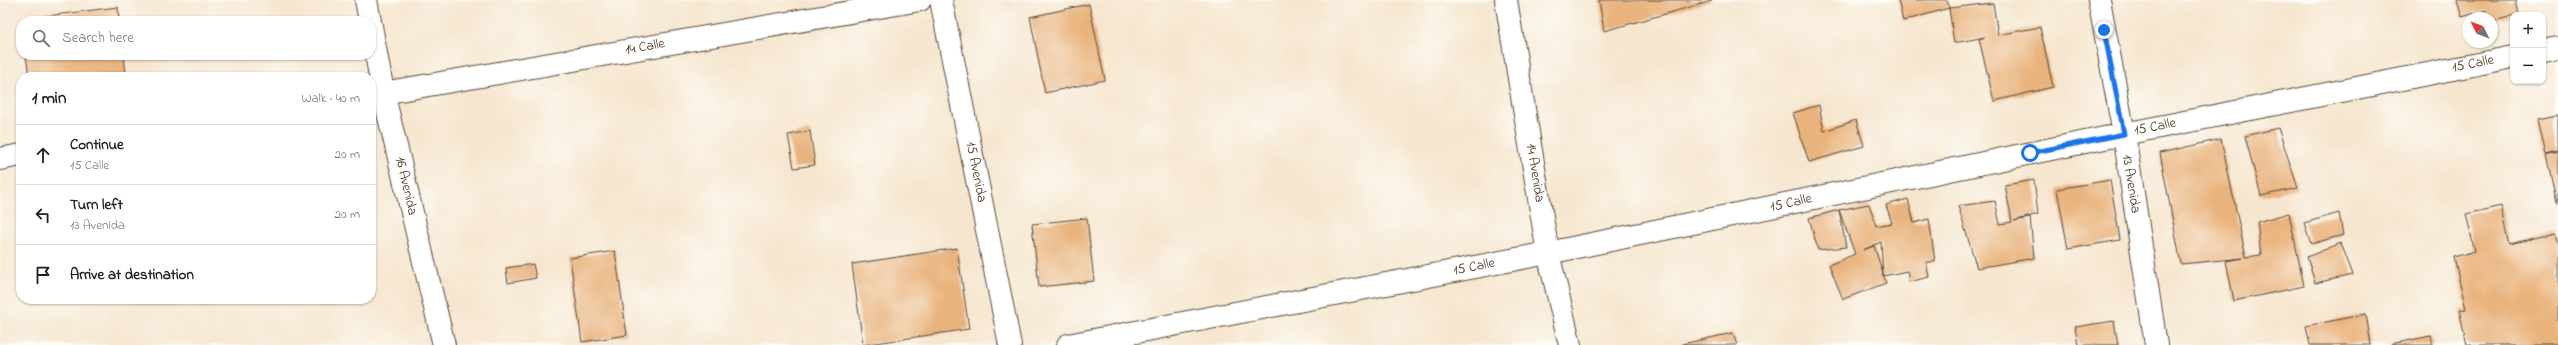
<!DOCTYPE html>
<html lang="en">
<head>
<meta charset="utf-8">
<style>
  :root { --surface:#fff; --page:#f6f6f6; --text:#202124; --muted:#757577; --line:#e0e0e0 }
  body { margin:0; font-family:"Indie Flower",sans-serif; background:var(--page); color:var(--text) }
  .controls { position:absolute; right:12px; top:12px; display:grid; overflow:hidden; border-radius:8px; box-shadow:0 1px 3px #0004 }
  .controls button { width:36px; height:36px; display:grid; place-items:center; padding:0; border:0; border-bottom:1px solid var(--line); background:var(--surface); color:var(--text); font:20px sans-serif }
  .compass { position:absolute; left:2462px; top:12px; width:36px; height:36px; border-radius:50%; background:var(--surface); box-shadow:0 1px 3px #0004; rotate:312deg }
  .stop { position:absolute; width:12px; height:12px; margin:-9px; border:3px solid #1a73e8; border-radius:50%; background:#fff }
  .stop.end { background:#1a73e8; border-color:#fff; box-shadow:0 1px 4px #0008 }
  .list { margin:0; padding:0; list-style:none }
  h2 { display:flex; justify-content:space-between; align-items:center; height:52px; margin:0; padding:0 16px; font-size:17px }
  h2 small { font-size:13px; font-weight:400; color:var(--muted) }
  .list li { display:grid; grid-template-columns:26px 1fr auto; gap:12px; align-items:center; box-sizing:border-box; height:60px; padding:0 16px; border-top:1px solid var(--line) }
  .list b { display:block; font-size:15px; white-space:nowrap }
  .list p { margin:0; font-size:13px; white-space:nowrap; color:var(--muted) }
  .list em { font-size:13px; font-style:normal; color:var(--muted) }
  .icon { flex:none; width:22px; height:22px; fill:none; stroke:currentColor; stroke-width:2; stroke-linecap:round; stroke-linejoin:round }
  .map { position:relative; flex:none; width:2558px; height:345px; overflow:hidden }
  .search { position:absolute; background:var(--surface); box-shadow:0 1px 3px #0004; left:16px; top:16px; width:360px; height:44px; display:flex; align-items:center; gap:10px; box-sizing:border-box; padding:0 14px; border-radius:16px; color:var(--muted); font-size:15px }
  .panel { position:absolute; background:var(--surface); box-shadow:0 1px 3px #0004; left:16px; top:72px; width:360px; height:232px; border-radius:16px }
  .map>svg:first-child { display:block }
</style>
</head>
<body>
<div class="map">
<svg width="2558" height="345" viewBox="0 0 2558 345">
  <rect width="100%" height="100%" fill="#fdfcf7"/>
  <filter id="ink" filterUnits="userSpaceOnUse"><feTurbulence type="fractalNoise" baseFrequency=".025" numOctaves="2"/><feDisplacementMap in="SourceGraphic" scale="8" xChannelSelector="R" yChannelSelector="G"/><feConvolveMatrix kernelMatrix="1 2 1 2 8 2 1 2 1" color-interpolation-filters="sRGB"/></filter>
  <filter id="wash" filterUnits="userSpaceOnUse"><feTurbulence type="fractalNoise" baseFrequency=".012" numOctaves="4" result="noise"/><feDisplacementMap in="SourceGraphic" scale="16" xChannelSelector="R" yChannelSelector="G"/><feGaussianBlur stdDeviation="0.9" result="paint"/><feColorMatrix in="noise" values="0 0 0 0 0 0 0 0 0 0 0 0 0 0 0 0 0 1.4 0 .05"/><feComposite in="paint" operator="in"/></filter>
  <g filter="url(#wash)">
    <rect width="100%" height="100%" fill="#f6e6cf"/>
    <g id="blocks">
      <path fill="#e9b37d" d="M1599,0H1711L1712,1L1604,31Z
        M1898,0H1947L1949,8L1903,21Z
        M2457,0H2516L2519,15L2492,21V18H2487L2486,10L2462,17Z
        M1993,3L1998,35L2040,27L2053,87L1994,101L1979,39L1985,37L1954,43L1949,8Z
        M1089,4L1105,80L1045,93L1030,17Z
        M118,7L119,21H22V19Z
        M26,55H124L126,75L109,77H29Z
        M1819,105L1824,131L1856,120L1864,146L1809,162L1793,113Z
        M2558,115V152L2546,155L2538,119Z
        M2278,128L2298,188L2261,196L2245,136Z
        M810,131L815,165L794,168L788,135Z
        M2221,139L2246,257L2261,255L2257,222L2289,213L2304,286L2234,301L2226,261L2243,258L2181,264L2160,153Z
        M2558,153V203H2557L2546,156Z
        M2034,180L2038,214L2014,221L2030,218L2034,258L1977,268L1958,206L1995,201L2000,224L2012,222L2005,185Z
        M2110,180L2120,240L2068,249L2057,189Z
        M1908,199L1914,223L1929,219L1935,262H1926L1929,277L1909,282L1907,271L1883,276L1881,242L1863,250L1874,246L1884,277L1886,283L1843,299L1829,265L1855,254L1839,210L1869,204L1876,226L1892,223L1886,205Z
        M2501,206L2510,244L2555,233L2558,245V345H2467L2459,310L2466,309L2454,257L2475,251L2466,214Z
        M1839,210L1846,247L1818,250L1809,218Z
        M2339,213L2343,235L2311,244L2304,223Z
        M1087,218L1094,281L1039,287L1032,224Z
        M2341,243L2353,275L2315,283L2307,257Z
        M957,248L969,329L863,345L852,264Z
        M615,251L627,335L582,342L570,258Z
        M533,264L536,278L508,283L506,268Z
        M2366,314L2371,345H2310L2306,326Z
        M2114,321L2118,345H2078L2075,327Z
        M1733,333L1737,345H1682V344Z
        M2431,336L2433,345H2391V344Z"/>
    </g>
  </g>
  <g filter="url(#ink)">
    <use href="#blocks" fill-opacity="0" stroke="#574639" stroke-width="1"/>
    <g fill="none" stroke-linecap="round" stroke-linejoin="round">
      <defs>
        <path id="street" d="M366,0L370,21
          M941,0L1010,345
          M1506,0L1548,253L1570,345
          M2099,0L2124,134L2156,345
          M371,26L383,92L444,345
          M2543,51L2558,48
          M371,95L920,0
          M0,159L21,155
          M1068,345L1548,253L2124,134L2513,57"/>
      </defs>
      <use href="#street" stroke="#574639" stroke-width="24"/>
      <use href="#street" stroke="#fff" stroke-width="22"/>
    </g>
  </g>
  <g fill="none" stroke-linecap="round" stroke-linejoin="round" filter="url(#ink)">
    <path stroke="#1a73e8" stroke-width="5" d="M2030,153L2124,134L2104,30"/>
  </g>
  <g text-anchor="middle" dominant-baseline="central" stroke-width="3" stroke-linejoin="round" paint-order="stroke">
    <g font-size="14" fill="#3b2a1e" stroke="#fdfcf7">
      <text transform="translate(645 47) rotate(-10)">14 Calle</text>
      <text transform="translate(2473 64) rotate(-11)">15 Calle</text>
      <text transform="translate(2155 127) rotate(-11)">15 Calle</text>
      <text transform="translate(976 172) rotate(79)">15 Avenida</text>
      <text transform="translate(1535 173) rotate(81)">14 Avenida</text>
      <text transform="translate(2131 184) rotate(81)">13 Avenida</text>
      <text transform="translate(406 186) rotate(77)">16 Avenida</text>
      <text transform="translate(1791 203) rotate(-12)">15 Calle</text>
      <text transform="translate(1474 267) rotate(-11)">15 Calle</text>
    </g>
  </g>
</svg>
<div class="controls">
<button>+</button>
<button>−</button>
</div>
<svg class="compass" viewBox="-18 -18 36 36"><path d="M0-13l5 13h-10z" fill="#e53935"/><path d="M0 13l5-13h-10z" fill="#757577"/></svg>
<div class="stop" style="left:2030px;top:153px"></div>
<div class="stop end" style="left:2104px;top:30px"></div>
<div class="search"><svg class="icon" aria-label="search" viewBox="0 0 24 24"><circle cx="10" cy="10" r="6"/><path d="M15 15l6 6"/></svg>Search here</div>
<section class="panel">
<h2>1 min<small>Walk · 40 m</small></h2>
<ul class="list">
<li><svg class="icon" aria-label="ahead" viewBox="0 0 24 24"><path d="M12 20V5M6 11l6-6 6 6"/></svg><div><b>Continue</b><p>15 Calle</p></div><em>20 m</em></li>
<li><svg class="icon" aria-label="left" viewBox="0 0 24 24"><path d="M17 20v-9H6M10 6l-5 5 5 5"/></svg><div><b>Turn left</b><p>13 Avenida</p></div><em>20 m</em></li>
<li><svg class="icon" aria-label="arrive" viewBox="0 0 24 24"><path d="M6 21V4h12l-3 4 3 4H6"/></svg><div><b>Arrive at destination</b></div></li>
</ul>
</section>
</div>
</body>
</html>
